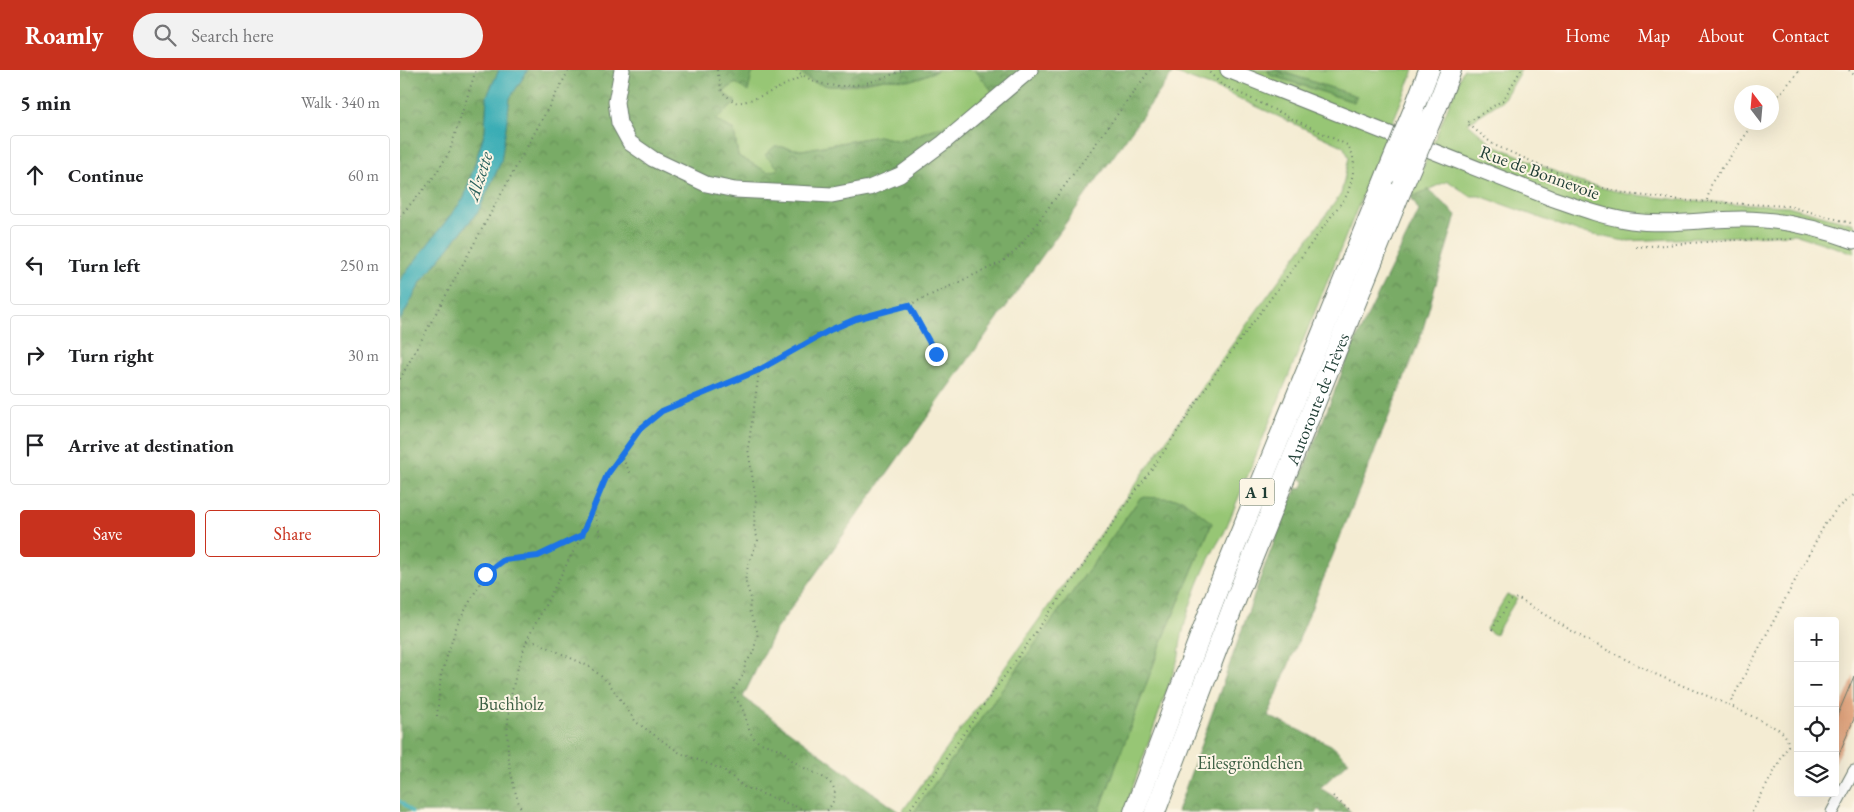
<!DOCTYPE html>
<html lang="en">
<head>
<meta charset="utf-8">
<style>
  :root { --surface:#fff; --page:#f2f2f2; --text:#202124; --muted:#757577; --line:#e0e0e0; --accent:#c8321e }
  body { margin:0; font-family:"EB Garamond",serif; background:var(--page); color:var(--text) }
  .controls { position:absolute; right:15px; bottom:15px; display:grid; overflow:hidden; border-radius:5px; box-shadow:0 5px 20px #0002 }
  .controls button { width:45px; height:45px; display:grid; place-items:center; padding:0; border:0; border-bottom:1px solid var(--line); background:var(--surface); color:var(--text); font:25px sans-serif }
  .compass { position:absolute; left:1334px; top:15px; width:45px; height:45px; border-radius:50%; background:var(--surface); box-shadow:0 5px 20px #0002; rotate:344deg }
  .stop { position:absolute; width:15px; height:15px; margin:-11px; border:4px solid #1a73e8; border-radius:50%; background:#fff }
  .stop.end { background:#1a73e8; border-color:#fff; box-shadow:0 1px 5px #0008 }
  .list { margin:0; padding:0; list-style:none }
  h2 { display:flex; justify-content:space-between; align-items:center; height:65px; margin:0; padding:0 20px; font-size:21px }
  h2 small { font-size:16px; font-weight:400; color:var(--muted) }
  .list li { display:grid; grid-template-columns:32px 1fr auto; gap:15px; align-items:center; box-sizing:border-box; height:80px; margin:0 10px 10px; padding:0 10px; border:1px solid var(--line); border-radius:5px }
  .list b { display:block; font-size:19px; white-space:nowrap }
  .list em { font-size:16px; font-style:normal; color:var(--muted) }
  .actions { display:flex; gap:10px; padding:15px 20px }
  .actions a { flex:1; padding:11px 0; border:1px solid var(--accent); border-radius:5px; text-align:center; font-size:18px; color:var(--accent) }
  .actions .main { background:var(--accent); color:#fff }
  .icon { flex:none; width:28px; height:28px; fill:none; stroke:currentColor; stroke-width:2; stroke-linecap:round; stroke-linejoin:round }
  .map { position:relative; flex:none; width:1454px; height:742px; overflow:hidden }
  header { display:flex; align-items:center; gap:30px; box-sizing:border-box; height:70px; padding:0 25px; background:var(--accent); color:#fff }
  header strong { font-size:24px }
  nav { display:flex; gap:28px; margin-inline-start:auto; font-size:18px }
  .search { width:350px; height:45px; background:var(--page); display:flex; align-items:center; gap:12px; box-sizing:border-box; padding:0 18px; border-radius:28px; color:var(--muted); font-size:19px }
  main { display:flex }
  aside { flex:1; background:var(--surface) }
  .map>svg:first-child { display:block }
</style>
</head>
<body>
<header>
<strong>Roamly</strong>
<div class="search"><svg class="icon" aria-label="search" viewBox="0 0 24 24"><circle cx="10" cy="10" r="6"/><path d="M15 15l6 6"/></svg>Search here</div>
<nav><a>Home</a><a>Map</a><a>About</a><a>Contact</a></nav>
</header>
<main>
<aside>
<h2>5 min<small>Walk · 340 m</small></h2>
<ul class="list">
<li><svg class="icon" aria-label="ahead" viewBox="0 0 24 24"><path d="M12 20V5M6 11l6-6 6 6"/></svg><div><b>Continue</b></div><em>60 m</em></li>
<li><svg class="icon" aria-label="left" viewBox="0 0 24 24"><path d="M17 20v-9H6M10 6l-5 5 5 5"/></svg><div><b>Turn left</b></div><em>250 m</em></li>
<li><svg class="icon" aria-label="right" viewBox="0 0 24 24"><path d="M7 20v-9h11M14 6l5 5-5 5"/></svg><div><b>Turn right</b></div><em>30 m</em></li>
<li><svg class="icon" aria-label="arrive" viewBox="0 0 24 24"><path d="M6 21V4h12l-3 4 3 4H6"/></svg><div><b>Arrive at destination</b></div></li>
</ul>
<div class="actions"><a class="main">Save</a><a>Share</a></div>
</aside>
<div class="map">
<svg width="1454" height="742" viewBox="0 0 1454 742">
  <defs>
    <pattern id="forest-crowns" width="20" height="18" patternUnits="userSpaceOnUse" patternTransform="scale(1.25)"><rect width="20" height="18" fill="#79ab66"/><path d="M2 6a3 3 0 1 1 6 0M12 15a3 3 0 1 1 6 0" fill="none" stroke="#638c55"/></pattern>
  </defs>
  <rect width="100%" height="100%" fill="#fcf5e5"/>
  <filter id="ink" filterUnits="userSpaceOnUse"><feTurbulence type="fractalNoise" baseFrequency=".02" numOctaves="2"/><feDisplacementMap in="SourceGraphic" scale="10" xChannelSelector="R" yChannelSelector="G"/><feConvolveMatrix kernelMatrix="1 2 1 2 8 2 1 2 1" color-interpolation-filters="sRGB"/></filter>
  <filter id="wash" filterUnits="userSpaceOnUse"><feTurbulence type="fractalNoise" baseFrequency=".0096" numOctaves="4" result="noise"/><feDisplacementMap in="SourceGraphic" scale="20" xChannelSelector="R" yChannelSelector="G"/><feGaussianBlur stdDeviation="1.12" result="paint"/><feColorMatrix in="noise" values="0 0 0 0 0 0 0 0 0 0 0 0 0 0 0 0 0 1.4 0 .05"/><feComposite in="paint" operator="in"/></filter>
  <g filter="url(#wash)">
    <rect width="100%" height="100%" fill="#f4ecd3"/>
    <path fill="#97c674" stroke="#5b8254" d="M357,0H396L412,12L428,16H448L485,9L512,10L538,0H575L594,22L551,53L500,71L478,66L402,80L375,76L379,99L368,103L338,86L334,60L316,50L336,32L322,22Z
      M775,0H868L870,5L954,32L956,26L876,0H1014L824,463C804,492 781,552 779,586L724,742H699L761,574L812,453L741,427L514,742H502L759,381L811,304L941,124L949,87L943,76L816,18L774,3Z
      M1063,0H1121L1103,30L1068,53L1094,75L1179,112L1228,124L1290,131L1388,136L1454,154V183L1394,164L1225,171L1179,162L1080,126H1070L1048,111L1011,127Z
      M1107,525L1117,528L1095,565L1086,559Z"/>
    <path fill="url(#forest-crowns)" stroke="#4c744d" d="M0,0H99L87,26L85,61L64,128L0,210Z
      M128,0H357L352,4L348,22L336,13L322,22L336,32L316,50L334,60L338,86L368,102L379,99L365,85L375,76L402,80L478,66L500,71L551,53L593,22L575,0H775L374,562L343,627L499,742H0V251L21,212L79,140L101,92L110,28Z
      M396,0H538C530,3 521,8 512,10C504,11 494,8 485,9C449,11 428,28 396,0Z
      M868,0H876L957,26L954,32L870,5Z
      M1029,120L1056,145L1020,269L868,646L931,675L949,691L920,718L933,726L951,742H921L919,739L917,742H777L865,495L896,418L901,419L905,411L900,409L950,282L1019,141L1011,127Z
      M741,427L782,429L812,453L761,574L699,742H514Z"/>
    <path fill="#3badb5" stroke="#2d7574" d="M99,0H128L110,28L101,92L79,140L21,212L0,251V210L64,128L85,61L87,26Z"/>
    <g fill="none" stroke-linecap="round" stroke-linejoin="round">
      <path stroke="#3badb5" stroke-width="3" d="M0,731L12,742"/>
    </g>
    <g id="blocks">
      <path fill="#df9d74" d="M1454,606V649L1435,693V651Z"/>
    </g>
  </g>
  <g filter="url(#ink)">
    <use href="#blocks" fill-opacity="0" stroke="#6a7a6c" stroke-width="1"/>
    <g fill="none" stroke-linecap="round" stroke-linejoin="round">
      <defs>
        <path id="minor" d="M1432,742L1454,701"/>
        <path id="secondary" d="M222,0L216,32L219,53L230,73L253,89L306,114L335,120L432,125L469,118L500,105L543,73L630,0
          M828,0L1151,128C1177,137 1203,147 1231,151C1268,156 1305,149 1342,149C1381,149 1418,158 1454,171"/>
        <g id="motorway">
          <path d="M1037,36L1051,0"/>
          <path d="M1014,39L1029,0"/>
          <path d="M734,742L819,516L987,104"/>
          <path id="s1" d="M755,742L837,526L1002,118"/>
        </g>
      </defs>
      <use href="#minor" stroke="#6a7a6c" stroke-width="13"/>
      <use href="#secondary" stroke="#6a7a6c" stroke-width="17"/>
      <use href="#motorway" stroke="#6a7a6c" stroke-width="22"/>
      <path stroke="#6a7a6c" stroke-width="2" stroke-dasharray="1 4" stroke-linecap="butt" d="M317,0L322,22C326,25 331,30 335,32C346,36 391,12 402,6
        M396,0C426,26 469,16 502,0
        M1121,0L1103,30L1067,53L1094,75L1179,112L1228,124L1290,131L1388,136L1454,154
        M1449,0L1454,5
        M1372,33L1400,0
        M1307,130L1312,112L1355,52
        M0,146L31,111L49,83L76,0
        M1236,177L1333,170L1395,169
        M509,235L537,284L549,295
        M359,302L348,379L356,430L354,457L358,470L349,491L345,511L351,528L349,540L358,563L353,583L345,594L344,604L332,622C334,628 339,632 342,638C347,648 347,662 356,670C362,675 374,676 381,680C387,683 390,690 396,693C415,706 452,711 426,742
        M0,309L169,0
        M220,384L232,406
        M194,440L201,469
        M1092,560L1110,531L1117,528L1187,570L1257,605L1329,635
        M37,646L41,605L57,555L85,504L104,490L138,486L182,465
        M933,726L951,742
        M122,742C99,681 105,628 128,568
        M410,742L344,717L324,700L280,683L236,652L208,612L190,597L128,568L182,465L207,405L240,359L261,341L359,301L430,260L456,249L509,235L602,192L618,179L750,0
        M508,742L763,383L815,304L947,125C952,110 959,88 947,75L821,14L807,0
        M1352,742L1388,676C1388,668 1385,664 1378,659L1329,635L1425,454L1438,437L1454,425"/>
      <use href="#minor" stroke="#fff" stroke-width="11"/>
      <use href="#secondary" stroke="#fff" stroke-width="15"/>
      <use href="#motorway" stroke="#fff" stroke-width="20"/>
      <defs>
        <path id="motorway-bridge" d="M987,104L1014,39
          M1002,118L1037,36"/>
      </defs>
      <use href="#motorway-bridge" stroke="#6a7a6c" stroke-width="22" stroke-linecap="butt"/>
      <use href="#motorway-bridge" stroke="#fff" stroke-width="20"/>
    </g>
  </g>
  <g fill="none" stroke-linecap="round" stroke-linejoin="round" filter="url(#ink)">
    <path stroke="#1a73e8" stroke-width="6" d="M85,504L104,490L138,486L182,465L207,405L240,359L262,341L359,300L430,260L456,249L509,235L536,284"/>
  </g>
  <g text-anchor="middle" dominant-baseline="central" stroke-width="4" stroke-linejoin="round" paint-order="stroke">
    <rect fill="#fcf5e5" stroke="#617469" stroke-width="1" x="839.5" y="408.5" width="35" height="27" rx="4"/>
    <g font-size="16" font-weight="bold" fill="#1f3d34">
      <text x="857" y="422">A 1</text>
    </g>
    <g font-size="18" fill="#1f3d34" stroke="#fcf5e5">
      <text transform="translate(1140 102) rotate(20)">Rue de Bonnevoie</text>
      <text stroke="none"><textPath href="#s1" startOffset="444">Autoroute de Trèves</textPath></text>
    </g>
    <g font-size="18" fill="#3d5f44" stroke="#fcf5e5">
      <text x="111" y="633">Buchholz</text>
      <text x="850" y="692">Eilesgröndchen</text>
    </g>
    <g font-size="19" font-style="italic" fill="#275f5b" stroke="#fcf5e5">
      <text transform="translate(79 106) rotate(-72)">Alzette</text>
    </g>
  </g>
</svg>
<div class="controls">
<button>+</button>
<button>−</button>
<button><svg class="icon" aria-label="locate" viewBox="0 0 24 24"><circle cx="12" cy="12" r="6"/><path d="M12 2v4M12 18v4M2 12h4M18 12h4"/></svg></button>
<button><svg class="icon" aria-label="layers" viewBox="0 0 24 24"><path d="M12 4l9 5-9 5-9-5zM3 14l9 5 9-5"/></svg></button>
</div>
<svg class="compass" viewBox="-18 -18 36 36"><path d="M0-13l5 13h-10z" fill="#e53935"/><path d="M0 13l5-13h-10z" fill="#757577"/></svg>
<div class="stop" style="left:85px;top:504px"></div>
<div class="stop end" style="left:536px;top:284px"></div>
</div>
</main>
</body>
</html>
